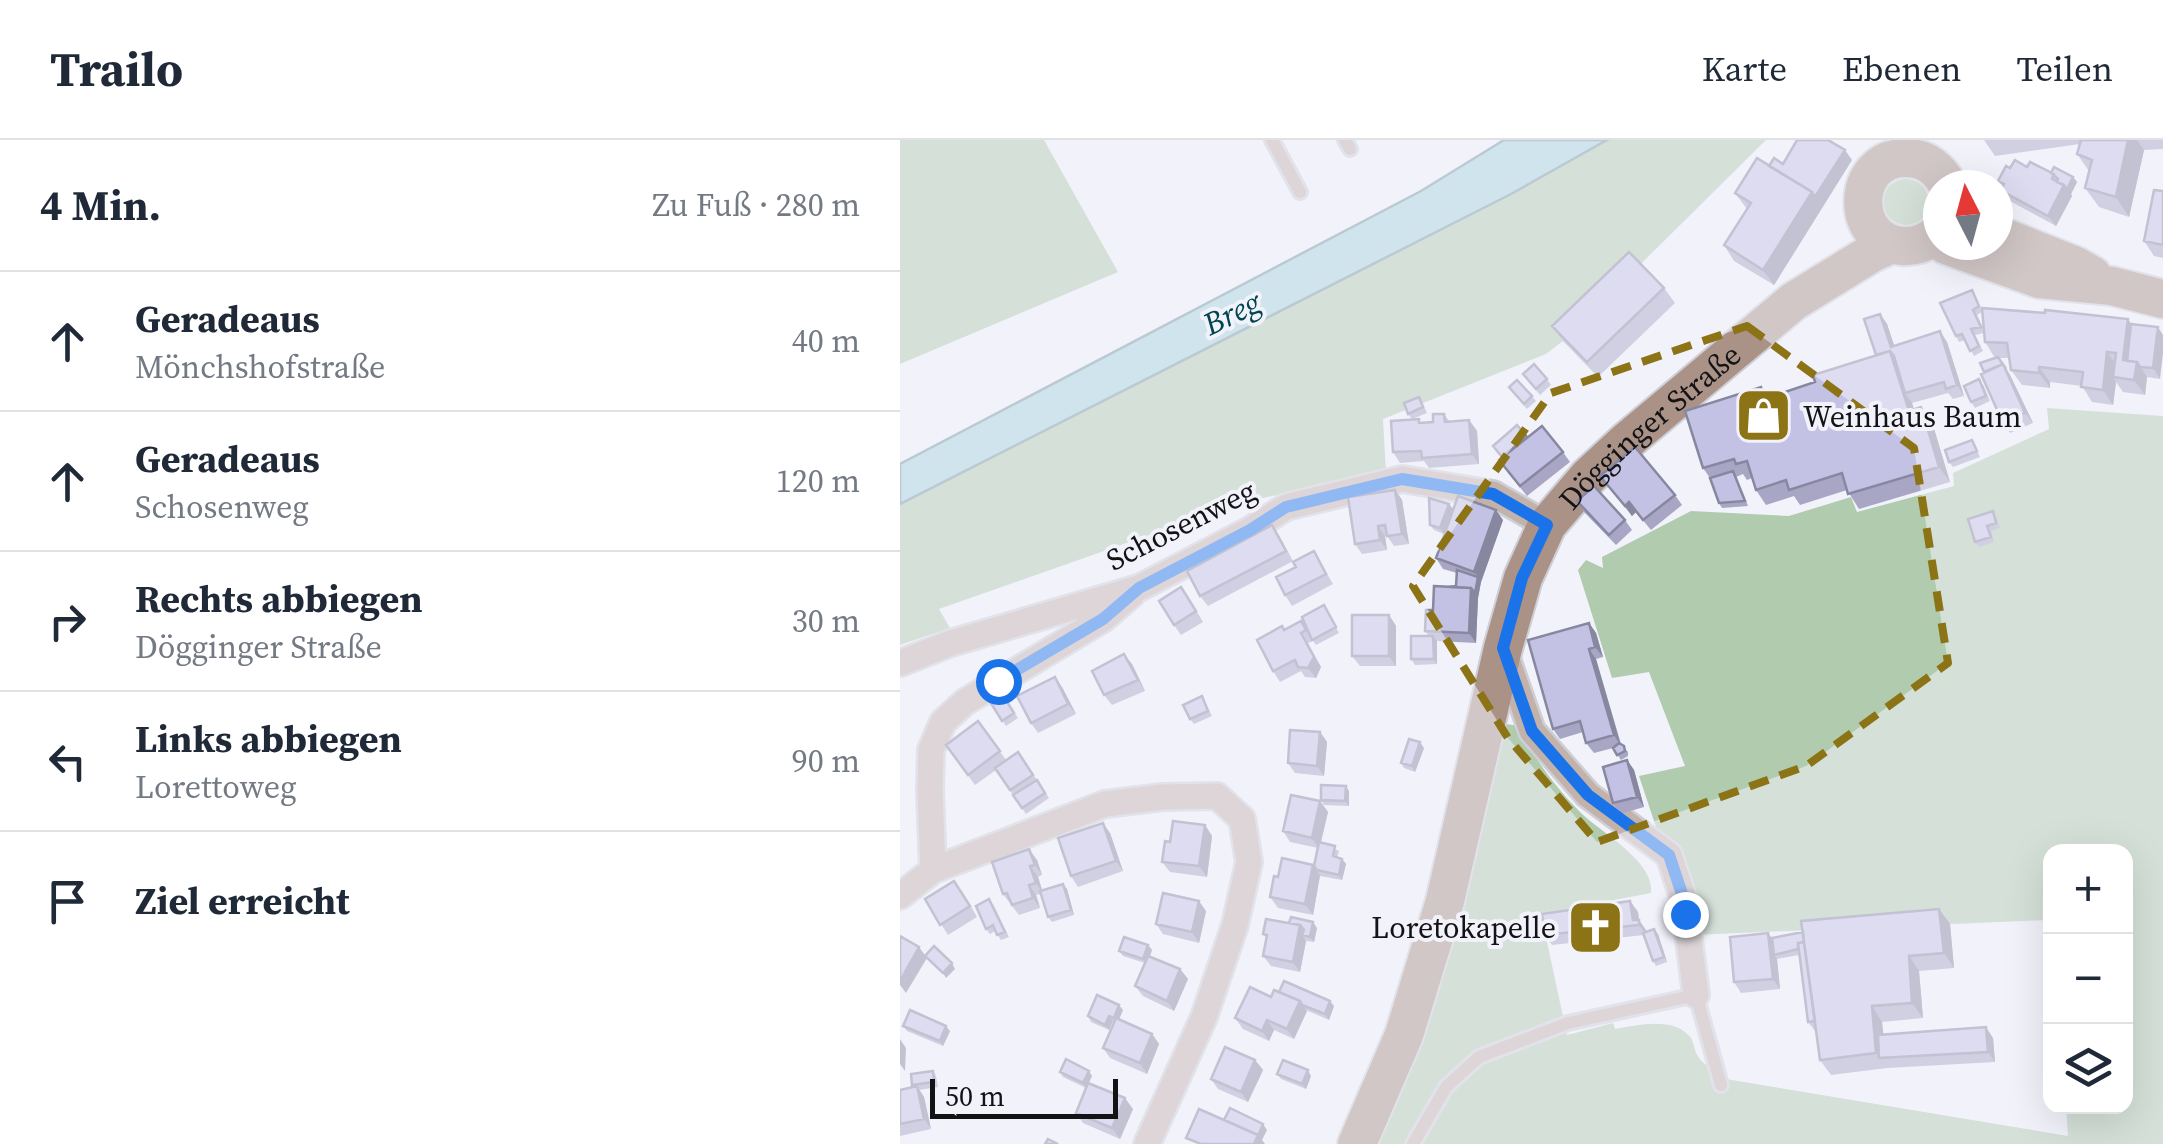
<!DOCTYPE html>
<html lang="de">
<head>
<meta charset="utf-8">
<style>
  :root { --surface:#fff; --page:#f2f2f3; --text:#1f2937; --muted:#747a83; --line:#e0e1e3 }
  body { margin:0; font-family:"Source Serif 4",serif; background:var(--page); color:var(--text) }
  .controls { position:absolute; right:30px; bottom:30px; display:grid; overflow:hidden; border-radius:20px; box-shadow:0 10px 40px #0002 }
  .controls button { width:90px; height:90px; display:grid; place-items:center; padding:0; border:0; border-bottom:2px solid var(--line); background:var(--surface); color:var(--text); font:50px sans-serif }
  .compass { position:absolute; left:1023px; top:30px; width:90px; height:90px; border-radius:50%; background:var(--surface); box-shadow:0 10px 40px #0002; rotate:354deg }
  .scale { position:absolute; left:30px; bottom:25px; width:188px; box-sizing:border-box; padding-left:10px; border:5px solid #131316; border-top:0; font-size:28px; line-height:35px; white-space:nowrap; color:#131316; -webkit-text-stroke:8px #f2f2fb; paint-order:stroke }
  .stop { position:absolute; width:30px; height:30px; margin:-22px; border:8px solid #1a73e8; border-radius:50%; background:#fff }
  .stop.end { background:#1a73e8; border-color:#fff; box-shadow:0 2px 10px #0008 }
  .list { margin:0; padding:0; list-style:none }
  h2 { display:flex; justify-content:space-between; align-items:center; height:130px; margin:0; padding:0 40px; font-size:42px }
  h2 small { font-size:32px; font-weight:400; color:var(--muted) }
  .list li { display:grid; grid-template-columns:65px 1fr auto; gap:30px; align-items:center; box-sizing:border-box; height:140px; padding:0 40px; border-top:2px solid var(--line) }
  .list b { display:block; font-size:38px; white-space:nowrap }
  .list p { margin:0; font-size:32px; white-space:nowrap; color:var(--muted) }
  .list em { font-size:32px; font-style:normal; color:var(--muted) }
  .icon { flex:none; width:55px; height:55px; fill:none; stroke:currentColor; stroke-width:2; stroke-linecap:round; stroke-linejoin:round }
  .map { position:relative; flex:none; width:1263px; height:1004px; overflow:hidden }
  header { display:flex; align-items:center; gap:60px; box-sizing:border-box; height:140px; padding:0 50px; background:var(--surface); border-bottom:2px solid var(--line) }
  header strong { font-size:48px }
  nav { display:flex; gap:55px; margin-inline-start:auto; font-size:35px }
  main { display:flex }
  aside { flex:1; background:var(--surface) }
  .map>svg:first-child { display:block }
</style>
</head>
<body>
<header>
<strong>Trailo</strong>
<nav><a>Karte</a><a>Ebenen</a><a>Teilen</a></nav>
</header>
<main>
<aside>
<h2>4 Min.<small>Zu Fuß · 280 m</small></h2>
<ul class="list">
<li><svg class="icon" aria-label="ahead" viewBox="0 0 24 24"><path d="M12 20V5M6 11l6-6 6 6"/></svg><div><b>Geradeaus</b><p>Mönchshofstraße</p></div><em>40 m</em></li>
<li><svg class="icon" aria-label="ahead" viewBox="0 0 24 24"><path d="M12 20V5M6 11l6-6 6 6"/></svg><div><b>Geradeaus</b><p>Schosenweg</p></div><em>120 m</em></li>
<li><svg class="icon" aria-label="right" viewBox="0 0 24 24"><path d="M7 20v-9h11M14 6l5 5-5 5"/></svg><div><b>Rechts abbiegen</b><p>Dögginger Straße</p></div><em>30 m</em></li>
<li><svg class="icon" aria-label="left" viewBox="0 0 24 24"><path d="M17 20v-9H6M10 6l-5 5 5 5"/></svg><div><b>Links abbiegen</b><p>Lorettoweg</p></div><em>90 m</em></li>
<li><svg class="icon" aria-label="arrive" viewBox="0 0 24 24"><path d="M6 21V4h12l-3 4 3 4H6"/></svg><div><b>Ziel erreicht</b></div></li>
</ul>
</aside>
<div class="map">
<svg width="1263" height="1004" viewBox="0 0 1263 1004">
  <rect width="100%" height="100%" fill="#f2f2fb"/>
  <path fill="#b0cbae" d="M0,0H144L218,132L0,224Z
    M707,0H866L663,201L646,214L483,279L486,333L343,362L39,469L50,488L0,505V364L611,54Z
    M983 62a23 23 0 1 1 46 0a23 23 0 1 1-46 0Z
    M1147,268L1263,276V1004H472L600,583L619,586C633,618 657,649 682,674C702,693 755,722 751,753L641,774L667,895L713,883L715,889C737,885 775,876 791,898C792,899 796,912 796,913C801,924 816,932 826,939L1168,996L1166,967L1226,966V712H1150V803L1148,780L792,795L739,636L785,626L749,532L712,538L678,430L686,420L703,428L702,417L791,371L889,376L951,357L957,372L1054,346L1053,333L1149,289Z"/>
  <path fill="#a5d3dc" stroke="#7999a1" stroke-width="2.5" d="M604,0H707L611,54L0,364V324L521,51Z"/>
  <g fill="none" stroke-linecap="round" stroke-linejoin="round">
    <defs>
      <path id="service" d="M372,0L400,52
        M445,0L450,9
        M513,1004L546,947L579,917L668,883L796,855L821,945"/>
      <path id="minor" d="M603,508L632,591L688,655L769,715L784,760L796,855
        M0,523L51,503L239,448L350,390L386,367L502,339L593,354L647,385
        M33,730L30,650L31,610L43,582L65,562L203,479L232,454
        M0,756L33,730L205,664L263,657L317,656L342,679L349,722L335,785L304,877L247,1004"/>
      <g id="secondary">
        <path d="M1038,93C1028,102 1016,107 1002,106C949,101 951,19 1004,18C1025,17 1038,28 1048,45"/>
        <path d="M1098,95L1176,126L1192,135"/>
        <path d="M1046,105L1139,139L1212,146L1263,159"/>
        <path id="s1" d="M457,1004L504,895L545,761L603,508L623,438L647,385L688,337L728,300L894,161L972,113L992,104"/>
      </g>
    </defs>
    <use href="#service" stroke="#ceced6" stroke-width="18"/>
    <use href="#minor" stroke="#ceced6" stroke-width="30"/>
    <use href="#secondary" stroke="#ceced6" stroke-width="42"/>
    <use href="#service" stroke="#c3b2aa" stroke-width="12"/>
    <use href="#minor" stroke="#c3b2aa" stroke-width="25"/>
    <use href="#secondary" stroke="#aa9287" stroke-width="38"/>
  </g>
  <path fill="#a8a6c4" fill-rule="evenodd" d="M1084,0H1263V9L1244,10L1229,77L1199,67L1185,48L1189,31L1177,14L1180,4L1095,16Z
    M952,20L874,145L834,121L824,105L847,69L835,53L869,26Z
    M1127,27L1173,37L1177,42L1171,54L1172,56L1156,86L1108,60L1100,50L1102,47L1098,41L1110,28Z
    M1263,51V118L1254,116L1244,101Z
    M764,148L775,163L698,237L663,201L652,186Z
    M1072,150L1082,170L1228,179L1260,239L1247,237L1245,255L1223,252L1216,242L1213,265L1192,262L1182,246L1150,242V248L1122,245L1111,230L1109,218H1099L1110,235L1133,283L1110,293L1103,283L1084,232L1095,218L1085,202L1084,193L1075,195L1083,211L1074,216L1065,200L1059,202L1056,196ZM1082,172L1084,190L1077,175Z
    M980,174L987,184L994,206L1047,202L1064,256L1053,259L1048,253L1012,263L1014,269L1032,282L1050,342L959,369L947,350L900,365L894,356L866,365L856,350L852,338L847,340L843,334L836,337L848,366L822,368L819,363L810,338L803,328L868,258L915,242L976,215Z
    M623,234L647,239L651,245L640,255Z
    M1083,244L1090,261L1075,268L1071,262Z
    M609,247L632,256L636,261L627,269Z
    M522,262L527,273L512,279L508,274Z
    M544,274L550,282L569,280L577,291L579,324L529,328L524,321L500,323L493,312L522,283L533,282Z
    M627,297L663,312L670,322L627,356L606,330L601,318Z
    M1072,300L1080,317L1053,327L1049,322Z
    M700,336L775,355L782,365L751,390L736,372L732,376Z
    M495,350L502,360L509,404L494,406L487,396H485L487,410L462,414L455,404Z
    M677,361L725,380L732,390L716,405L684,372Z
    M549,364L553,369L544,394L534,390L530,385Z
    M1093,371L1096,376L1100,388L1091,391L1094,402L1079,407L1075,402Z
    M603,380L581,442L578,458L576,503L537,501V524L515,525L511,519L529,496L525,491L533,470L556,446L557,433L543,429L536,418Z
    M379,395L393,421L308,466L300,456Z
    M414,411L433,444L392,466L385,455L396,427Z
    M289,458L303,482L281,495L274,485Z
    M424,465L439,493L416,505L413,501L408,503L421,527L416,538L405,537L401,531L380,542L373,531L384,490L401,481L408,491Z
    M489,475L496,486V526H460L452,516Z
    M689,483L696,493L703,517L696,519L721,604L728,612V616L721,620L713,608L694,613L686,603L683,592L660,599L653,589Z
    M232,524L245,551L212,565L204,555Z
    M162,547L176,574L138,593L131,583Z
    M101,552L118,578L106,586L89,560Z
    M305,562L312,576L294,584L290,579Z
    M78,581L106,620L118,612L149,658L126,674L96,630L75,645L46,605Z
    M420,592L427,602L424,636L395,633L388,623Z
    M524,608L515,632L504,628L501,623Z
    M727,620L734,630L744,667L720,674L713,663Z
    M449,651V666L424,665L421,660Z
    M420,661L428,672L421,703L439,711L437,718L442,719L446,724L442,740L420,736L413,775L378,768L370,757L378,737L414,726L418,708L390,702L383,691Z
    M305,685L312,696L307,737L270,732L262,722L270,702Z
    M210,693L223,731L178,747L171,736Z
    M137,720L142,735L138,737L142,750L167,749L174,775L152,782L148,777L141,754L136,755L140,768L119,775L103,754Z
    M62,751L77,777L48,795L25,759Z
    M730,761L738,772L739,780L746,792L758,794L767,822L756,826L753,821L744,795L652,805L645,795Z
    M93,764L109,797L101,800L95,791L90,794L86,789Z
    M1039,769L1050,784L1054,828L1019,831L1023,878L982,882L983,894L1093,898L1095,922L987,928L931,935L920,920L916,892L908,882L899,815L877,819L880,849L841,853L834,842L868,793L872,798Z
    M306,771L299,803L263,794L256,784Z
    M389,783L417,788L414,802L406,801L400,832L371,826L363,816L367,799L363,794Z
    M248,805L252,810L250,816L280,829L288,839L274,871L243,856L235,846L245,823L223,816L219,811Z
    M371,857L434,866L429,880L406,870L407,871L394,899L374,890L369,901L343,889L335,878Z
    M223,870L219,880L252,894L259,904L247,934L210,918L203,908L214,882L213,881L209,890L191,882L188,876Z
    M3,886L50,891L43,906L7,891Z
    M355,920L363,930L348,962L318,949L311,939Z
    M33,931L36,936L38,947L19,950L24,957L31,989L0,996V950L14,947L12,945Z
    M160,932L192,936L189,943L233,969L220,999L183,983L176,973L186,948L163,937Z
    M377,934L411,936L406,949L381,939Z"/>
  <path fill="#8887a0" d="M1228,0H1237L1244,10L1229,77L1216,57Z
    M945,10L952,20L874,145L863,130L912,52Z
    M1173,37L1177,42L1171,54L1172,56L1156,86L1148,76L1164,45Z
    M980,174L987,184L998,217L991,207Z
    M1228,179L1238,195L1226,225L1223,220Z
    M1258,187L1263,195V213L1260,239L1253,228Z
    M1040,191L1047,202L1064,256L1057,245Z
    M990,211L1001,226L1005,253L1012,263L1019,287L1009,271Z
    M1207,212L1218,227L1213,237L1216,242L1213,265L1203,250Z
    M1237,222L1247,237L1245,255L1234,240Z
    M1103,224L1110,235L1133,283L1125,273Z
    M1139,227L1150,242V248L1139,233Z
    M1021,267L1032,282L1050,342L1039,327Z
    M569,280L577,291L579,324L572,314Z
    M495,350L502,360L509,404L502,394Z
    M729,362L736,372L732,376L725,366Z
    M549,364L553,369L544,394L540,388Z
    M596,370L603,380L581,442L578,458L576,503L569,493L571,448L578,437L574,432Z
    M478,386L485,396L487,410L480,400Z
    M489,475L496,486V526L489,516Z
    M689,483L696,493L703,517L695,507Z
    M401,493L421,527L416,538L408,528Z
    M533,496L537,501V524L534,519Z
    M689,509L696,519L721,606L714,595Z
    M224,514L232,524L245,551L238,540Z
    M155,537L162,547L176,574L168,564Z
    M420,592L427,602L424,636L417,626Z
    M520,602L524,608L515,632L512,626Z
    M727,620L734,630L744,667L737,657Z
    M446,646L449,651V666L445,661Z
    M420,661L428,672L419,708L412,698Z
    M203,683L210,693L223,731L216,721Z
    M305,685L312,696L307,737L299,726Z
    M129,709L137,720L142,735L135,725Z
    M442,719L446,724L442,740L439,735Z
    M413,725L420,735L413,775L405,764Z
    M130,726L138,737L143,753L136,743Z
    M163,744L167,749L174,775L171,770Z
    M129,745L136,755L140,768L133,758Z
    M299,761L306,771L299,803L292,792Z
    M730,761L738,772L739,780L746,790V795L739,785L733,780Z
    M1039,769L1050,784L1054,828L1044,813Z
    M413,782L417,788L414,802L410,797Z
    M400,785L407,796L402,795L406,801L400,832L393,822Z
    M754,789L758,794L767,822L764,817Z
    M868,793L876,804L874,815L877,819L880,849L873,839Z
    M248,805L252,810L247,824L243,819Z
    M19,807L27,818L6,853L0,845V841Z
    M1009,816L1019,831L1023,878L1012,863Z
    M52,823L55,829L46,838L43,833Z
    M280,829L288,839L274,871L267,861Z
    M400,861L407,871L394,899L387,889Z
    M430,861L434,866L429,880L425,874Z
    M219,865L223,870L217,883L214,878Z
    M972,866L982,882L986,918H979L976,913Z
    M209,876L213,881L209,890L205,885Z
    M367,880L374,890L369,901L362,891Z
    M46,886L50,891L43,906L40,901Z
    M1086,887L1093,898L1095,922L1088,912Z
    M252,894L259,904L247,934L240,923Z
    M0,899L6,908L5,931L0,924Z
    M355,920L363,930L348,962L341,952Z
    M408,930L411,936L406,949L402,944Z
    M189,931L192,936L186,948L183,943Z
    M17,946L24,957L31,989L24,979Z
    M225,958L233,969L220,999L212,988Z
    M363,984L367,990L362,1000L365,1004H354Z"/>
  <path fill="#c3c1e4" stroke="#8887a0" stroke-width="2.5" d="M897,0H928L945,10L915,57L912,52L869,26L874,18L883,24Z
    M1181,0H1228L1216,57L1185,48L1192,20L1177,14Z
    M857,18L912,52L863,130L824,105L851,63L835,53Z
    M1115,20L1127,27L1130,22L1154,34L1152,39L1164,45L1148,76L1100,50L1104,44L1098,41L1106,26L1110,28Z
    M1154,27L1173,37L1167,49L1164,45L1157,42L1158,39L1151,33Z
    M1254,50L1263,51V105L1244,101Z
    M729,112L764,148L687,222L652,186Z
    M1072,150L1079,166L1073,170L1081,187L1071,189L1079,206L1070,211L1062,194L1056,196L1040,163Z
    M1082,168L1145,173V170L1228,179L1223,220L1237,222L1234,240L1213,237L1216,213L1207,212L1203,250L1181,247L1183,232L1139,227V233L1111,230L1107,203L1085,202Z
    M980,174L991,207L1040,191L1057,245L1046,249L1044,242L1005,253L994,216L990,211L976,215L964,179Z
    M1231,184L1258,187L1253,228L1240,227L1237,222L1227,221Z
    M990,211L1009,271L1021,267L1039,327L948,354L942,333L889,350L886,340L856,350L847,321L836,324L834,319L803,328L785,271L861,247L864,259L915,242L913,235Z
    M1098,217L1106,229L1103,224L1084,232L1080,223Z
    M634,224L647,239L636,249L623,234Z
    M1103,224L1125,273L1103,283L1081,234Z
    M1079,239L1086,256L1071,262L1064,246Z
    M617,240L632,256L624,264L609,247Z
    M519,257L523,267L508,274L504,263Z
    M533,274H544L545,282L569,280L572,314L522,318L521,311L493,312L491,281L519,279V283L533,282Z
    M617,285L627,297L602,317L593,306Z
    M642,286L663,312L620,346L599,320Z
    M1072,300L1077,311L1049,322L1045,310Z
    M735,307L775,355L743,380L729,362L725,366L700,336Z
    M833,331L845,361L819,363L810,338Z
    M694,346L725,380L709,395L677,361Z
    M495,350L502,394L487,396L485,385L478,386L480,400L455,404L448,357Z
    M558,356L596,370L574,432L536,418Z
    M529,358L549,364L540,388L530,385Z
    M1093,371L1096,383L1087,386L1091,397L1075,402L1068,379Z
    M372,385L386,411L300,456L287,431Z
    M414,411L426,434L385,455L376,437L396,427L393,422Z
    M557,430L578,437L575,453L571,448L548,447L556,446Z
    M534,446L571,448L569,493L525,491L526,470H533Z
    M281,447L296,471L274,485L259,461Z
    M424,465L436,487L412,500L402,477Z
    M452,475H489V516H452Z
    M401,481L406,490L401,493L414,517L408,528L398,527L395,520L373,531L357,500L382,486L384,490Z
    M689,483L695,507L689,509L714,595L686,603L680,581L653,589L628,500Z
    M511,496H533L534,519H511Z
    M224,514L238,540L204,555L192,531Z
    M155,537L168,564L131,583L117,556Z
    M101,552L114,573L102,581L89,560Z
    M302,556L308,571L290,579L283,565Z
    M78,581L100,611L68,635L46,605Z
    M390,590L420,592L417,626L388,623Z
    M509,599L520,602L512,626L501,623Z
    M719,603L724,606L725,611L717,615L713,608Z
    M118,612L133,635L110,650L95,628Z
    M727,620L737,657L713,663L703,627Z
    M137,640L145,653L122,668L113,655Z
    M421,645L446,646L445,661L421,660Z
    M391,655L420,661L412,698L383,691Z
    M273,681L305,685L299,726L262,722L265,701L270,702Z
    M203,683L216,721L171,736L158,698Z
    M419,702L435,706L433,716L442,719L439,735L417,730L414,726Z
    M129,709L135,725L130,726L136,743L129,745L133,758L112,765L107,753L103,754L92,722Z
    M382,718L413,725L405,764L370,757L374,736L378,737Z
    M54,741L70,766L40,785L25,759Z
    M163,744L171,770L148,777L140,751Z
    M263,753L299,761L292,792L256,784Z
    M89,759L105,792L97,795L93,785L86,789L76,766Z
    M730,761L733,780H739V785L645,795L642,774Z
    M1039,769L1044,813L1009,816L1012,863L972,866L976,913L920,920L901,781Z
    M391,777L413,782L410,797L402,795L404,790L400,785L389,783Z
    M366,779L400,785L393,822L363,816L367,795L363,794Z
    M754,789L764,817L753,821L743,793Z
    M903,792L904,802L898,803V809L874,815L872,798Z
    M868,793L873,839L834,842L830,797Z
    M0,796L19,807L0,841Z
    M224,797L248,805L243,819L219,811Z
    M904,802L915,881L908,882L898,803Z
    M34,806L52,823L43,833L25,816Z
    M248,816L280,829L267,861L235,846Z
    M384,841L430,861L425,874L402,865L400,861L379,852Z
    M350,847L371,857L374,850L400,861L387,889L367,880L362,891L335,878Z
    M197,855L219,865L214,878L209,876L205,885L188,876Z
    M10,870L46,886L40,901L3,886Z
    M216,878L252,894L240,923L203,908Z
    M1086,887L1088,912L979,918L978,895Z
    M325,907L355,920L341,952L311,939Z
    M166,919L189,931L183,943L160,932Z
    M383,920L408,930L402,944L377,934Z
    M33,931L34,942L12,945L11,934Z
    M188,943L225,958L212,988L176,973Z
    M17,946L24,979L0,984V950Z
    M330,968L363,984L358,996V995L324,980Z
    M299,969L358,995L354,1004H301L286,998Z
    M148,999L158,1004H145Z"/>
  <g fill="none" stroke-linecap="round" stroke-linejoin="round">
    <path stroke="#1a73e8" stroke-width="12" d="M98,541L203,479L239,448L350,390L386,367L502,339L593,354L647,385L622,438L603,508L632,591L688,655L769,715L784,760L785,774"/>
  </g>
  <path d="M0 0H1263V1004H0ZM847,186L1014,308L1048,523L906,626L697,702L608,598L513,446L651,253Z" fill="#f2f2fb" fill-opacity=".55" fill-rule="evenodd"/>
  <path fill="none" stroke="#8c7316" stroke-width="8" stroke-dasharray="20 12" stroke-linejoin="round" d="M847,186L1014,308L1048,523L906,626L697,702L608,598L513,446L651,253Z"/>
  <defs>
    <symbol id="shop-square" viewBox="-11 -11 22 22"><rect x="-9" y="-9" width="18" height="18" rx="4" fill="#8c7316" stroke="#f2f2fb"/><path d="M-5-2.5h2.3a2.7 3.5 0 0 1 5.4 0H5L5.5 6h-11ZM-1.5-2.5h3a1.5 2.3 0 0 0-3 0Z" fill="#fff"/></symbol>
    <symbol id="church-square" viewBox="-11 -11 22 22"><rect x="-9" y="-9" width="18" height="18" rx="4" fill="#8c7316" stroke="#f2f2fb"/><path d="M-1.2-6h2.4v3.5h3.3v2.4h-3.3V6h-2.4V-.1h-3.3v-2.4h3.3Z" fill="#fff"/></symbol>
  </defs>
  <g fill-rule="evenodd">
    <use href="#shop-square" x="832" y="244" width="63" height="63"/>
    <use href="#church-square" x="664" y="756" width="63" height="63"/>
  </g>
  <g text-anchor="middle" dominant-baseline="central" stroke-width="8" stroke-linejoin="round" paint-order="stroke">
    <g font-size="30" fill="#131316" stroke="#f2f2fb" text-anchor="start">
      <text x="903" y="276">Weinhaus Baum</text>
      <text x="656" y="787" text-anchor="end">Loretokapelle</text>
    </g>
    <g font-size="30" fill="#131316" stroke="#f2f2fb">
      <text stroke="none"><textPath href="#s1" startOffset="792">Dögginger Straße</textPath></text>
      <text transform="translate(281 385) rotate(-27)">Schosenweg</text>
    </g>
    <g font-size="32" font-style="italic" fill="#00454f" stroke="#f2f2fb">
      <text transform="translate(332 173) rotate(-26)">Breg</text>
    </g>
  </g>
</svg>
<div class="controls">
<button>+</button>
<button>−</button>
<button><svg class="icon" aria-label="layers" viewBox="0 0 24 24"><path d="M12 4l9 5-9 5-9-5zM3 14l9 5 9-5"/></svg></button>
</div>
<svg class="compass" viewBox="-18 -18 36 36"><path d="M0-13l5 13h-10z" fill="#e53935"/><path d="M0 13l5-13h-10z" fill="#747a83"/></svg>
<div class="scale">50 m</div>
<div class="stop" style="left:98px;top:541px"></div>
<div class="stop end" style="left:785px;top:774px"></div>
</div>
</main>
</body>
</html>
